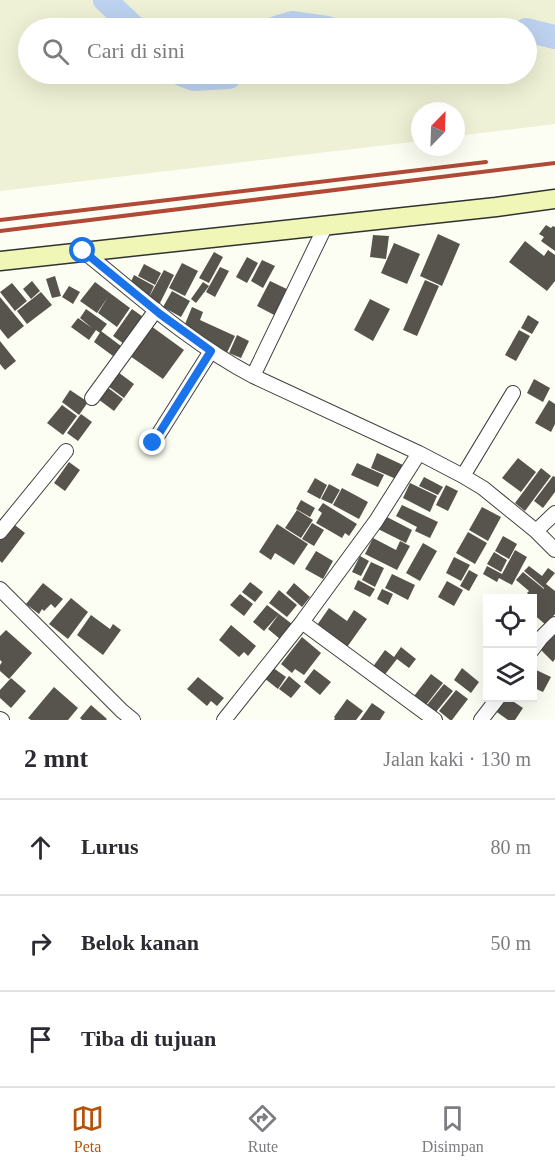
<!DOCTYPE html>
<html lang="id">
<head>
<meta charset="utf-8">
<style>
  :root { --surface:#fff; --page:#f7f7f7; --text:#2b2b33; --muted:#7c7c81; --line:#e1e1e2; --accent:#b45309 }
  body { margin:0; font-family:Georgia,serif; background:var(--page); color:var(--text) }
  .controls { position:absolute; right:18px; bottom:18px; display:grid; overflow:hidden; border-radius:0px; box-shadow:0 6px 24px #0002 }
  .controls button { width:54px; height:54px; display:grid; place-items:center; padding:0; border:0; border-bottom:2px solid var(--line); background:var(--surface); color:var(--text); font:30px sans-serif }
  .compass { position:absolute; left:411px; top:102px; width:54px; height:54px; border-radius:50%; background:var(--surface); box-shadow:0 6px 24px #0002; rotate:23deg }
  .stop { position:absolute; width:18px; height:18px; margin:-14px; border:4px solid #1a73e8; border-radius:50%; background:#fff }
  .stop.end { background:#1a73e8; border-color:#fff; box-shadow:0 2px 6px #0008 }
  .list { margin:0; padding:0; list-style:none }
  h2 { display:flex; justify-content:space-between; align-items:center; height:78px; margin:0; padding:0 24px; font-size:26px }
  h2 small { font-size:20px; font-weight:400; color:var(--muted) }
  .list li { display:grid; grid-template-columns:39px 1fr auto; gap:18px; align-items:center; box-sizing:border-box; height:96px; padding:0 24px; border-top:2px solid var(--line) }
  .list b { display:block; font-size:22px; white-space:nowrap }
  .list em { font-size:20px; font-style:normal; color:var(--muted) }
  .icon { flex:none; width:33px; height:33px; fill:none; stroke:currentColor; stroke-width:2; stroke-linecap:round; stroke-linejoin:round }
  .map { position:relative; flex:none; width:555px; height:720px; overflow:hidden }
  .search { position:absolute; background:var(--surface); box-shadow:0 6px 24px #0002; left:18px; right:18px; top:18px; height:66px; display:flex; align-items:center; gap:15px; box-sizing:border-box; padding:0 21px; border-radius:33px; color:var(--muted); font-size:22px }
  .sheet { height:366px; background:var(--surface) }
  nav { display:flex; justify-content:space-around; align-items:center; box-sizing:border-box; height:84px; border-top:2px solid var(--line); background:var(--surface); font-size:16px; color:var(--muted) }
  nav a { display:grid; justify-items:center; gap:3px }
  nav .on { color:var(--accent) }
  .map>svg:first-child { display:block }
</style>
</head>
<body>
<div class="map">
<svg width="555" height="720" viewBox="0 0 555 720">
  <rect width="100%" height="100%" fill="#fdfef3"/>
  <path fill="#eef1d5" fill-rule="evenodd" d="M0,0H555V124L456,136V111H420V141L0,191ZM28,28H526V74H28Z"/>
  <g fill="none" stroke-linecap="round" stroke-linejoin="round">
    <path stroke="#bdd2f0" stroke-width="24" d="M105,0L135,28
      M276,28L292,23L327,28
      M526,30L555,37
      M181,74L194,79L229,77L232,74"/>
  </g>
  <path fill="#57534d" d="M546,225L551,228L553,226L555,227V251L541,241L544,237L539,234Z
    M438,234L460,244L442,286L420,276Z
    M373,235L389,236L386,259L370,257Z
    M525,241L544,256L548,250L555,255V281L547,291L509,262Z
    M394,243L420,254L407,284L381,273Z
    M214,252L223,257L209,283L199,278Z
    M247,257L258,263L247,283L236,277Z
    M262,260L275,266L263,288L251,281Z
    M182,263L198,271L185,296L169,288Z
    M144,264L161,273L155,285L138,276Z
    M220,267L229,271L215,297L206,292Z
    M164,270L174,275L159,305L148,299Z
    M134,275L154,286L149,297L129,286Z
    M55,276L61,296L52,298L46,279Z
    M425,280L439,286L417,336L403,330Z
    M32,281L40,291L31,299L23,289Z
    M270,281L291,291L278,317L257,306Z
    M95,282L130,308L117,327L98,313L108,297L97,313L80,301Z
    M203,282L209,286L196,303L191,299Z
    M12,283L27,301L15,311L0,292Z
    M69,286L80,292L73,304L62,297Z
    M172,291L190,301L181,317L163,307Z
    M41,292L52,305L27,324L17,311Z
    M0,297L24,326L8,339L0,329Z
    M370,299L390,309L373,341L354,330Z
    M192,307L203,312L200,320L235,336L225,357L183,329Z
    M86,309L107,324L100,333L96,330L89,340L71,327L78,318L92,328L80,318Z
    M132,309L146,319L127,346L113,336Z
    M528,315L539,322L532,334L521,328Z
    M151,326L184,350L163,379L130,356Z
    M519,330L530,336L516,361L505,355Z
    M101,331L121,346L113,356L94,342Z
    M237,335L249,341L241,358L229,353Z
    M0,341L16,361L5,370L0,364Z
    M118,372L134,384L124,398L108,386Z
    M534,379L550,388L543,402L527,393Z
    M107,387L123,399L114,411L98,399Z
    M70,390L88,402L79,415L62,402Z
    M549,400L555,404V424L551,432L535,423Z
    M62,405L77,416L63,435L47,423Z
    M81,414L92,422L78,441L67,433Z
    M377,453L403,465L396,479L371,468Z
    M518,458L536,472L521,492L502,478Z
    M69,462L80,470L65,491L54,483Z
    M357,463L384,475L378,487L351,475Z
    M541,468L551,476L525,511L515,503Z
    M553,476L555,477V492L543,508L534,501Z
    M424,477L443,487L438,495L419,486Z
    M315,478L327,485L320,499L307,492Z
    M410,483L437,496L430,512L403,498Z
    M329,484L340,490L332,504L321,499Z
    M446,485L458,491L448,511L436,505Z
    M342,488L368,502L359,519L333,505Z
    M301,500L315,508L310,517L296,509Z
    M323,503L357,524L349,536L345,533L342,538L316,523L322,513L318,510Z
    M402,505L438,522L430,538L415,531L417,527L396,516Z
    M482,507L501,517L488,541L469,530Z
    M297,510L313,520L301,538L285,528Z
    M385,516L412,530L406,543L378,529Z
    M11,522L25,533L2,563L0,561V536Z
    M312,523L324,530L314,546L302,539Z
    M277,524L308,544L294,565L275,553L271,560L259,552Z
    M468,532L487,543L475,564L456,553Z
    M503,536L517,544L509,559L495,551Z
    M373,538L396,550L400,541L410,546L397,570L365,554Z
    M423,543L437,551L420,581L406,573Z
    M515,550L527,557L512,585L499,578L497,582L483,574L487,566L502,574Z
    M316,551L333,561L323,579L305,569Z
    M494,552L507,560L501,572L487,564Z
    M360,556L369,561L361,576L352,572Z
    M454,557L470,565L461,581L446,573Z
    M371,562L384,568L375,587L362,580Z
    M529,566L542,576L548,568L555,573L546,584L555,591V614L546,625L532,613V602L534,600L527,593L529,591L516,580L523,572L544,589V588L524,571Z
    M469,570L478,575L469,591L460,586Z
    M392,574L415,585L408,600L385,588Z
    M358,580L375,589L370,597L354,589Z
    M447,581L463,590L454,606L438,597Z
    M250,582L263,592L255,602L242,592Z
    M43,583L63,599L55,608L51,604L44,611L42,609L39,614L26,604Z
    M294,583L310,597L302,607L286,593Z
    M382,589L393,594L388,605L377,599Z
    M279,590L297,605L287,617L269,603Z
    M240,594L253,604L244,616L230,605Z
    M71,598L88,612L68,639L49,624Z
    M267,605L279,614L264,631L253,622Z
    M329,608L347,621L354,610L367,619L345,650L315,628Z
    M279,614L292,624L280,639L268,629Z
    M91,615L110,629L113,624L121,630L103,655L77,635Z
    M231,625L256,646L248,656L244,652L239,657L219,640Z
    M6,630L32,653L9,679L0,671V665L2,662L0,660V636Z
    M555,633V659L553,662L539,648Z
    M302,637L321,653L304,675L295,669L292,673L281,664Z
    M401,647L416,659L409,668L397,659L383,677L372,668L385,650L394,657Z
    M272,667L286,677L278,689L264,678Z
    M462,668L479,682L471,693L454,680Z
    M532,668L551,677L543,692L532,687Z
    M314,669L331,682L320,695L304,682Z
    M431,674L443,683L426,705L414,696Z
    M289,676L301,686L291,698L279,689Z
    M198,677L224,698L217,706L211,701L207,706L187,689Z
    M11,678L26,691L11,708L0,698V690Z
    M444,684L453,691L436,712L427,705Z
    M54,687L78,708L68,720H31L28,718Z
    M456,690L468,699L452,720H450L439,711Z
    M503,698H508L523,708L515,720H508L494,710Z
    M347,699L363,711L356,720H334L335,718L334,717Z
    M372,703L385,712L380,720H360Z
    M91,705L107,719L106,720H82L80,718Z"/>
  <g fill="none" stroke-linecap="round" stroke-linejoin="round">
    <defs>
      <path id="street" d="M83,251C138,295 190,343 253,376L419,453L463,476L483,488L536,531L555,550
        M253,376L326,225
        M92,398L156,310
        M153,443L211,351
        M463,476L513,393
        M536,531L555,513
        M0,532L66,451
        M0,589L122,711L133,720
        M302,622L435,720
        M532,650L541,638L555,624
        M0,719L2,720
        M224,720L302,622L376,521L419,453
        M481,720L498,698"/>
      <path id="secondary" d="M0,261L496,207L555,199"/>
    </defs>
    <use href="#street" stroke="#424242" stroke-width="16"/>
    <use href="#secondary" stroke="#313131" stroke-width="21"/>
    <use href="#street" stroke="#fff" stroke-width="14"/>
    <use href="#secondary" stroke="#f0f6b5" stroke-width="18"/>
    <path stroke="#b04a36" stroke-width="4" d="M0,220L486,162
      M0,231L555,163"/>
  </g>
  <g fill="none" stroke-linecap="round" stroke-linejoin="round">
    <path stroke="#1a73e8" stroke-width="8" d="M83,251L160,314L211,351L153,443"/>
  </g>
</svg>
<div class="controls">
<button><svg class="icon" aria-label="locate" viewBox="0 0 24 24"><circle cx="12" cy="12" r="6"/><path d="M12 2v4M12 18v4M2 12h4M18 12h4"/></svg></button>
<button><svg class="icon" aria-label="layers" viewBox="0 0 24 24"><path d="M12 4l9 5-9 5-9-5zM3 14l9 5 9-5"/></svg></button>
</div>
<svg class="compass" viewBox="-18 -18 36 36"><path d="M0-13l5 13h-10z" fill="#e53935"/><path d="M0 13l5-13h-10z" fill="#7c7c81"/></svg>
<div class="stop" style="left:83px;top:251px"></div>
<div class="stop end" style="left:153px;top:443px"></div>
<div class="search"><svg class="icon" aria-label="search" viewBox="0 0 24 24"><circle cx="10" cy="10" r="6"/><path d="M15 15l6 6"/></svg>Cari di sini</div>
</div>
<section class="sheet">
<h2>2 mnt<small>Jalan kaki · 130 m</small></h2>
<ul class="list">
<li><svg class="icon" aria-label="ahead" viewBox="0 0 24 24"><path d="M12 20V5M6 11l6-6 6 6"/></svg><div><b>Lurus</b></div><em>80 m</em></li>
<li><svg class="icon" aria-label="right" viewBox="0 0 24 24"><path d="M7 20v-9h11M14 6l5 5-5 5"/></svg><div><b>Belok kanan</b></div><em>50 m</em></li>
<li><svg class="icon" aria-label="arrive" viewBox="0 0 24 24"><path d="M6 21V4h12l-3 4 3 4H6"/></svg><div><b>Tiba di tujuan</b></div></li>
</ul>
</section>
<nav>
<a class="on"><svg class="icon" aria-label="map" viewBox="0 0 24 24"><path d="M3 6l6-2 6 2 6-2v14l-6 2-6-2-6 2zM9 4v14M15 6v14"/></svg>Peta</a>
<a><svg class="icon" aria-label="directions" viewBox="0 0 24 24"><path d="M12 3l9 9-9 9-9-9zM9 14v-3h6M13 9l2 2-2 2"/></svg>Rute</a>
<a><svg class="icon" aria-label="saved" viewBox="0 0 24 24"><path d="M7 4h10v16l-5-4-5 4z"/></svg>Disimpan</a>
</nav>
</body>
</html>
